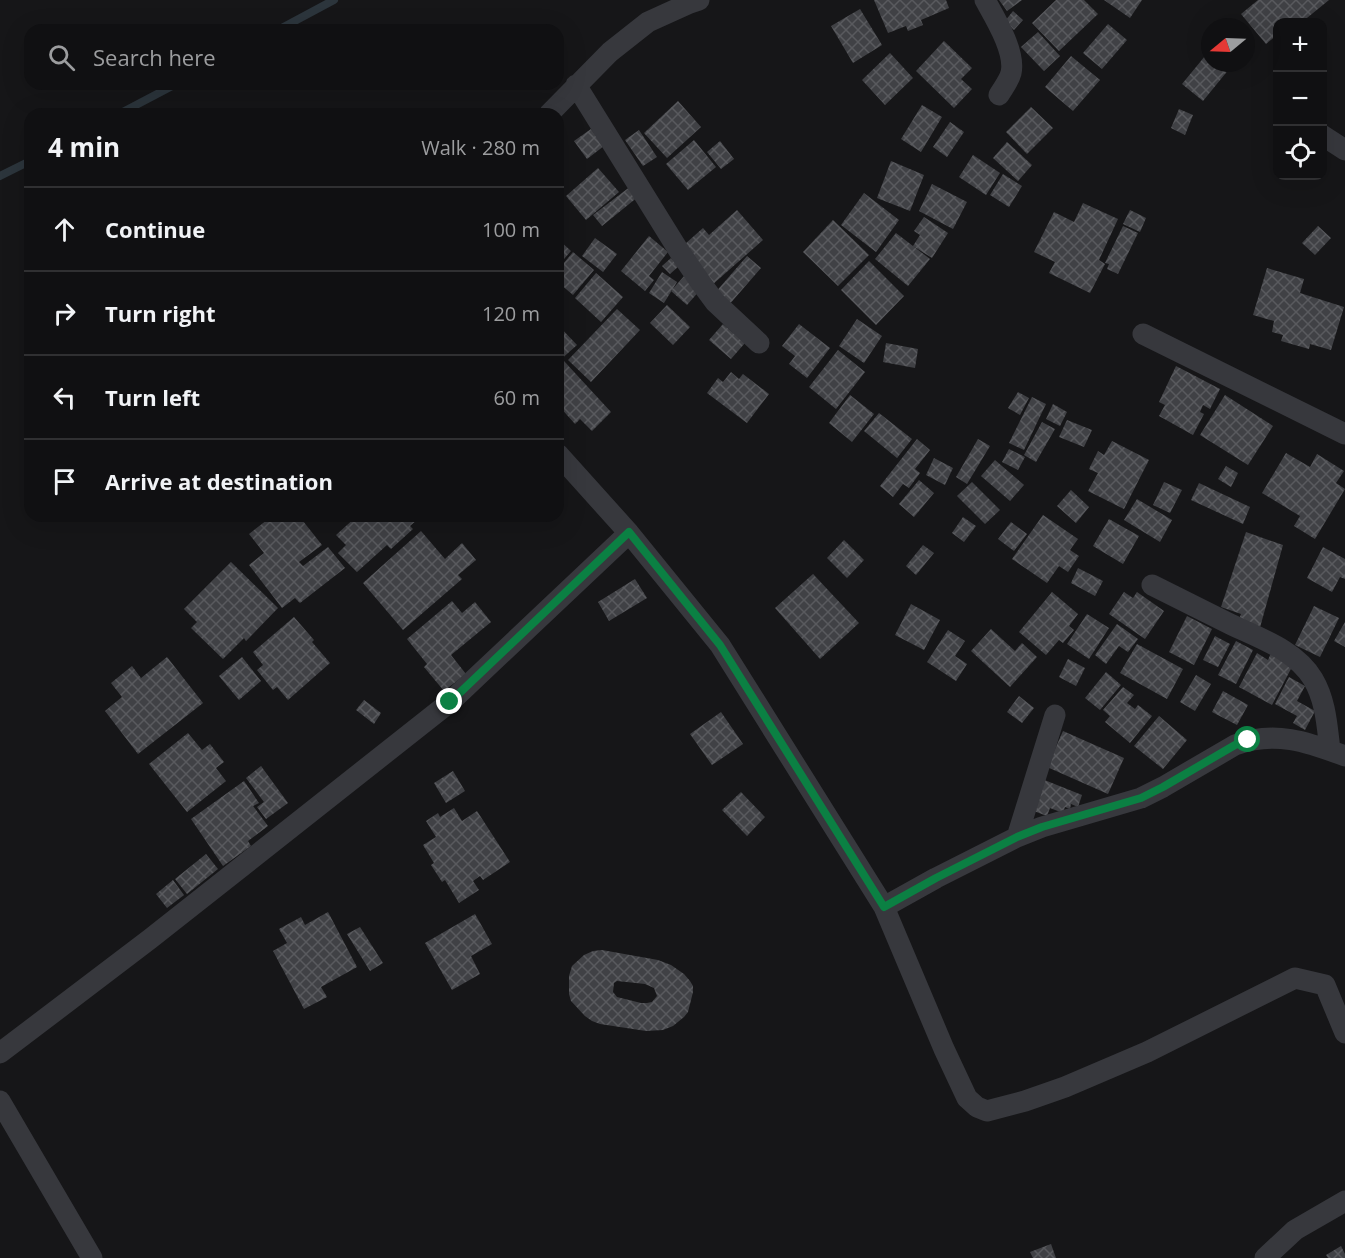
<!DOCTYPE html>
<html lang="en">
<head>
<meta charset="utf-8">
<style>
  :root { --surface:#101012; --page:#19191b; --text:#f1f3f6; --muted:#9c9d9f; --line:#303032 }
  body { margin:0; font-family:"Open Sans",sans-serif; background:var(--page); color:var(--text) }
  .controls { position:absolute; right:18px; top:18px; display:grid; overflow:hidden; border-radius:12px; box-shadow:0 6px 24px #0002 }
  .controls button { width:54px; height:54px; display:grid; place-items:center; padding:0; border:0; border-bottom:2px solid var(--line); background:var(--surface); color:var(--text); font:30px sans-serif }
  .compass { position:absolute; left:1201px; top:18px; width:54px; height:54px; border-radius:50%; background:var(--surface); box-shadow:0 6px 24px #0002; rotate:251deg }
  .stop { position:absolute; width:18px; height:18px; margin:-14px; border:4px solid #0b8043; border-radius:50%; background:#fff }
  .stop.end { background:#0b8043; border-color:#fff; box-shadow:0 2px 6px #0008 }
  .list { margin:0; padding:0; list-style:none }
  h2 { display:flex; justify-content:space-between; align-items:center; height:78px; margin:0; padding:0 24px; font-size:26px }
  h2 small { font-size:20px; font-weight:400; color:var(--muted) }
  .list li { display:grid; grid-template-columns:39px 1fr auto; gap:18px; align-items:center; box-sizing:border-box; height:84px; padding:0 24px; border-top:2px solid var(--line) }
  .list b { display:block; font-size:22px; white-space:nowrap }
  .list em { font-size:20px; font-style:normal; color:var(--muted) }
  .icon { flex:none; width:33px; height:33px; fill:none; stroke:currentColor; stroke-width:2; stroke-linecap:round; stroke-linejoin:round }
  .map { position:relative; flex:none; width:1345px; height:1258px; overflow:hidden }
  .search { position:absolute; background:var(--surface); box-shadow:0 6px 24px #0002; left:24px; top:24px; width:540px; height:66px; display:flex; align-items:center; gap:15px; box-sizing:border-box; padding:0 21px; border-radius:18px; color:var(--muted); font-size:22px }
  .panel { position:absolute; background:var(--surface); box-shadow:0 6px 24px #0002; left:24px; top:108px; width:540px; height:414px; border-radius:18px }
  .map>svg:first-child { display:block }
</style>
</head>
<body>
<div class="map">
<svg width="1345" height="1258" viewBox="0 0 1345 1258">
  <defs>
    <pattern id="building-cross-hatch" width="8" height="8" patternUnits="userSpaceOnUse" patternTransform="scale(1.5)"><rect width="8" height="8" fill="#404145"/><path d="M0 0l8 8M0 8l8-8" fill="none" stroke="#595a5e"/></pattern>
  </defs>
  <rect width="100%" height="100%" fill="#161618"/>
  <g fill="none" stroke-linecap="round" stroke-linejoin="round">
    <path stroke="#2c353c" stroke-width="8" d="M278,30L334,0
      M119,114L176,84
      M0,176L30,161"/>
  </g>
  <path fill="url(#building-cross-hatch)" fill-rule="evenodd" d="M874,0H946L949,8L921,20L923,25L908,31L906,26L888,33Z
    M999,0H1022L1007,11Z
    M1056,0H1084L1098,14L1059,51L1032,23Z
    M1104,0H1142L1130,18Z
    M1258,0H1329L1302,22H1278V34L1266,44L1241,14Z
    M860,9L882,45L853,63L831,26Z
    M1013,11L1023,20L1014,30L1005,21Z
    M1108,24L1127,40L1102,69L1083,53Z
    M1038,32L1060,56L1044,71L1021,47Z
    M944,41L972,68L961,79L972,89L954,108L916,71Z
    M1210,50V63H1234L1203,101L1182,84Z
    M890,53L913,78L885,105L862,80Z
    M1071,56L1100,80L1073,111L1045,87Z
    M678,101L701,127L667,158L644,133Z
    M922,105L942,117L921,152L901,139Z
    M1031,107L1053,128L1027,154L1006,132Z
    M1179,109L1193,115L1185,135L1171,128Z
    M950,122L964,132L947,157L933,147Z
    M591,129L604,146L587,159L574,141Z
    M639,130L657,157L643,166L625,140Z
    M694,140L716,167L688,190L666,164Z
    M720,141L734,159L721,169L707,152Z
    M1007,142L1032,165L1018,181L993,158Z
    M973,155L1000,173L986,195L959,177Z
    M891,161L924,175L910,211L877,198Z
    M598,168L619,192L586,220L566,196Z
    M1003,174L1022,186L1009,207L990,195Z
    M932,184L967,202L953,229L919,211Z
    M631,186L639,196L602,226L593,215Z
    M864,193L899,220L876,252L841,225Z
    M1083,203L1118,219L1099,260L1105,264L1090,293L1049,273L1055,262L1034,252L1054,212L1074,222Z
    M737,210L763,240L712,285L685,244L703,228L709,235Z
    M1130,210L1146,218L1140,232L1123,224Z
    M924,217L948,233L932,258L913,246L920,235L914,231Z
    M833,220L869,255L838,286L803,252Z
    M1123,226L1138,233L1118,274L1107,269L1109,264L1105,263Z
    M1318,226L1331,238L1315,255L1302,243Z
    M896,233L930,259L908,286L875,259Z
    M649,236L668,252L649,276L654,280L645,291L621,271Z
    M595,238L617,254L603,272L582,256Z
    M558,239L571,251L558,266Z
    M573,252L594,270L573,295L558,282V270Z
    M747,256L761,268L728,306L714,294Z
    M671,258L679,266L670,274L662,266Z
    M869,261L904,296L876,325L841,290Z
    M1267,268L1304,279L1300,293L1344,307L1331,350L1310,344L1309,349L1281,341L1283,335L1272,332L1274,321L1253,315Z
    M662,272L677,282L664,303L649,293Z
    M596,273L623,297L601,322L575,298Z
    M685,275L701,289L687,305L671,291Z
    M667,305L690,327L673,345L650,323Z
    M617,309L640,330L591,382L568,360Z
    M857,319L882,336L864,363L839,346Z
    M723,324L745,343L731,359L709,340Z
    M799,324L830,348L807,378L789,364L795,356L782,346Z
    M558,325L577,345L558,362Z
    M886,343L918,349L915,368L883,362Z
    M838,350L865,372L836,409L809,387Z
    M563,360L611,412L592,431L580,419L575,424L558,405V365Z
    M1176,366L1220,389L1210,409L1203,405L1200,412L1204,414L1193,435L1159,416L1165,405L1159,402Z
    M731,372L739,379L743,374L769,394L747,423L707,393L718,378L723,382Z
    M1018,392L1029,398L1020,415L1008,408Z
    M850,395L874,414L852,442L829,423Z
    M1225,395L1273,426L1248,465L1200,435Z
    M1032,397L1046,404L1024,450L1009,443Z
    M1053,404L1067,412L1060,426L1046,419Z
    M879,413L912,439L897,458L864,431Z
    M1067,420L1092,430L1084,447L1059,437Z
    M1042,422L1055,429L1036,462L1024,455Z
    M917,439L930,450L915,469L920,473L909,488L903,484L893,497L880,486Z
    M978,439L990,446L967,484L956,477Z
    M1112,441L1149,460L1124,509L1088,491L1098,473L1089,469L1098,451L1104,455Z
    M1009,449L1025,457L1018,470L1002,462Z
    M1286,453L1310,467L1317,454L1344,471L1336,483L1345,489L1315,539L1294,526L1300,516L1262,493Z
    M934,458L953,468L945,485L926,475Z
    M995,460L1024,485L1010,501L981,476Z
    M1226,466L1238,473L1231,487L1218,479Z
    M919,480L934,493L914,517L899,504Z
    M972,482L1000,510L985,524L957,496Z
    M1164,482L1182,490L1170,513L1153,505Z
    M1199,483L1250,507L1243,524L1191,500Z
    M1071,490L1089,507L1076,523L1057,506Z
    M1137,499L1172,520L1160,542L1124,520Z
    M1043,515L1078,539L1070,550L1079,556L1068,572L1059,566L1047,583L1012,559Z
    M275,516H299L322,545L299,562L303,566L328,547L345,568L300,603L295,598L282,608L249,565L264,553L249,534L267,520L268,521Z
    M357,516H416L418,519L410,526L413,529L391,549L387,545L357,572L338,553L346,545L336,535Z
    M963,517L976,526L964,542L952,533Z
    M1109,519L1139,536L1123,564L1093,546Z
    M1011,522L1027,534L1014,551L998,539Z
    M421,531L445,559L462,543L476,560L458,575L462,579L403,630L363,583Z
    M1246,532L1283,545L1259,631L1237,625L1241,614L1221,607Z
    M844,540L864,560L847,578L827,558Z
    M923,545L934,553L916,575L906,566Z
    M1323,547L1345,559V579L1340,577L1332,592L1307,578Z
    M231,562L278,608L246,641L244,638L223,659L191,628L197,622L184,609Z
    M1078,568L1103,581L1095,596L1071,583Z
    M813,574L859,623L820,659L775,608Z
    M635,579L647,598L609,621L598,602Z
    M1052,592L1078,614L1069,626L1074,630L1063,643L1059,640L1046,655L1019,632Z
    M1124,592L1133,598L1137,592L1164,611L1145,639L1109,614Z
    M452,601L462,613L475,602L491,622L451,655L466,674L444,691L424,667L427,664L407,639Z
    M911,604L940,620L924,650L895,635Z
    M1314,606L1339,618L1320,657L1295,645Z
    M1087,614L1109,628L1089,659L1067,644Z
    M1187,616L1212,629L1194,665L1169,652Z
    M294,617L314,640L312,642L330,663L288,700L277,687L273,690L257,670L263,665L253,652Z
    M1345,622V647L1334,641Z
    M1117,624L1138,639L1128,652L1119,646L1106,664L1095,655Z
    M991,629L1015,651L1022,643L1037,657L1010,687L971,651Z
    M948,630L965,641L955,656L967,664L956,681L927,662Z
    M1215,636L1230,644L1218,667L1203,660Z
    M1236,641L1253,650L1236,684L1218,675Z
    M1137,644L1183,669L1167,699L1120,673Z
    M1257,653L1268,660L1271,653L1293,665L1272,705L1239,687Z
    M167,657L203,703L138,754L105,711L122,697L111,683L132,666L141,678Z
    M242,657L261,681L239,700L219,676Z
    M1068,659L1085,668L1076,686L1059,677Z
    M1106,672L1121,685L1100,710L1085,698Z
    M1196,675L1211,684L1195,711L1180,702Z
    M1289,677L1305,686L1297,701L1315,711L1305,730L1293,723L1297,716L1275,704Z
    M1123,687L1134,695L1127,703L1135,709L1138,705L1152,716L1130,743L1105,722L1110,716L1103,710Z
    M1223,691L1248,705L1237,725L1212,712Z
    M1019,696L1034,708L1022,723L1007,712Z
    M364,700L381,713L374,724L356,710Z
    M721,712L743,744L712,765L690,734Z
    M1159,716L1187,740L1163,769L1134,746Z
    M1063,731L1124,758L1108,794L1047,767Z
    M188,733L202,750L210,744L224,762L216,768L226,781L187,812L149,764Z
    M261,766L288,803L266,819L257,807L264,802L246,778Z
    M453,771L465,791L446,803L434,783Z
    M1042,779L1082,795L1078,807L1071,804L1070,809L1065,807L1063,813L1050,808L1047,816L1031,810Z
    M244,781L259,803L253,806L268,826L248,841L251,846L223,866L191,819Z
    M741,792L765,817L747,836L722,810Z
    M454,808L462,821L477,811L510,862L483,880L480,876L473,881L479,890L459,903L445,880L442,882L431,865L434,863L423,845L436,837L426,821L438,813L440,817Z
    M206,854L218,869L187,894L175,879Z
    M173,880L184,895L167,908L156,894Z
    M328,912L357,967L321,987L327,997L304,1009L273,951L287,943L279,929L301,917L305,925Z
    M475,914L492,944L471,956L480,974L452,990L425,943Z
    M360,927L383,963L370,971L347,934Z
    M602,950L658,960L671,965L684,974L690,981L693,986V992L688,1012L684,1017L673,1026L663,1030L646,1031L600,1024L592,1021L585,1016L571,1001L569,994V976L572,966L584,955L593,951ZM617,981L645,984L654,988L657,996L652,1002L647,1003H641L617,997L613,992L614,983Z
    M1051,1244L1056,1258H1033L1030,1252Z
    M1341,1246L1345,1254V1258H1328L1326,1255Z"/>
  <g fill="none" stroke-linecap="round" stroke-linejoin="round">
    <path stroke="#37383d" stroke-width="21" d="M985,0C995,18 1016,52 1011,73C1009,81 1003,88 999,95
      M576,85L679,251L701,283L715,302L759,343
      M549,114L610,52L648,22L690,3L699,0
      M1322,135L1345,150
      M1143,334L1345,434
      M558,454L629,533L720,645L884,907L936,878L1017,837L1042,827L1141,798L1163,787L1235,745C1274,730 1308,742 1345,756
      M1152,585C1178,598 1204,611 1230,624C1259,638 1296,650 1313,679C1326,701 1327,726 1330,750
      M1017,837L1055,715
      M884,907L944,1049L967,1098L977,1107L987,1111L1025,1101L1065,1087L1147,1052L1295,978L1325,985L1345,1033
      M0,1053L150,939L450,702L629,533
      M0,1101L92,1258
      M1265,1258L1295,1230L1345,1201"/>
  </g>
  <g fill="none" stroke-linecap="round" stroke-linejoin="round">
    <path stroke="#0b8043" stroke-width="8" d="M450,702L629,532L720,645L884,907L936,878L1017,837L1042,827L1141,798L1163,787L1235,745L1248,740"/>
  </g>
</svg>
<div class="controls">
<button>+</button>
<button>−</button>
<button><svg class="icon" aria-label="locate" viewBox="0 0 24 24"><circle cx="12" cy="12" r="6"/><path d="M12 2v4M12 18v4M2 12h4M18 12h4"/></svg></button>
</div>
<svg class="compass" viewBox="-18 -18 36 36"><path d="M0-13l5 13h-10z" fill="#e53935"/><path d="M0 13l5-13h-10z" fill="#9c9d9f"/></svg>
<div class="stop" style="left:1248px;top:740px"></div>
<div class="stop end" style="left:450px;top:702px"></div>
<div class="search"><svg class="icon" aria-label="search" viewBox="0 0 24 24"><circle cx="10" cy="10" r="6"/><path d="M15 15l6 6"/></svg>Search here</div>
<section class="panel">
<h2>4 min<small>Walk · 280 m</small></h2>
<ul class="list">
<li><svg class="icon" aria-label="ahead" viewBox="0 0 24 24"><path d="M12 20V5M6 11l6-6 6 6"/></svg><div><b>Continue</b></div><em>100 m</em></li>
<li><svg class="icon" aria-label="right" viewBox="0 0 24 24"><path d="M7 20v-9h11M14 6l5 5-5 5"/></svg><div><b>Turn right</b></div><em>120 m</em></li>
<li><svg class="icon" aria-label="left" viewBox="0 0 24 24"><path d="M17 20v-9H6M10 6l-5 5 5 5"/></svg><div><b>Turn left</b></div><em>60 m</em></li>
<li><svg class="icon" aria-label="arrive" viewBox="0 0 24 24"><path d="M6 21V4h12l-3 4 3 4H6"/></svg><div><b>Arrive at destination</b></div></li>
</ul>
</section>
</div>
</body>
</html>
